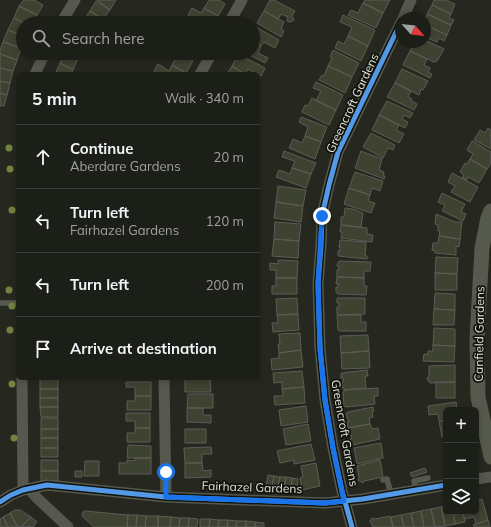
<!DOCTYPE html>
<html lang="en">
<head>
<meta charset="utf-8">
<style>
  :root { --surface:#1c1e18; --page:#252721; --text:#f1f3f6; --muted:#a0a2a2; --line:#3a3c37 }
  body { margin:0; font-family:Mulish,sans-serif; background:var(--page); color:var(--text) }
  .controls { position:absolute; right:12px; bottom:12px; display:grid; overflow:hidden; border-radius:6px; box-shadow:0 2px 6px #0003 }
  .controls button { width:36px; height:36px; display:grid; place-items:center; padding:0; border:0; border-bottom:1px solid var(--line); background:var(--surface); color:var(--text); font:20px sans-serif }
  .compass { position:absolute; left:395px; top:12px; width:36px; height:36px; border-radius:50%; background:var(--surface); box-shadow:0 2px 6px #0003; rotate:117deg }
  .stop { position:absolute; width:12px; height:12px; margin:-9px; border:3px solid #1a73e8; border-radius:50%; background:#fff }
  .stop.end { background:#1a73e8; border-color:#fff; box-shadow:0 1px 4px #0008 }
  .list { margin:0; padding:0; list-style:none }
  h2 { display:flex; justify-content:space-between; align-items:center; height:52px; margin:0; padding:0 16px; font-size:17px }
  h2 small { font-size:13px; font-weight:400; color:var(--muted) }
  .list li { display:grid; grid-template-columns:26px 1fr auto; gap:12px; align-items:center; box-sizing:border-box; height:64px; padding:0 16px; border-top:1px solid var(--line) }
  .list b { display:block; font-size:15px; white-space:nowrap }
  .list p { margin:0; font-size:13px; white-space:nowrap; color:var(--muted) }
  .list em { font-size:13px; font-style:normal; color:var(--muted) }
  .icon { flex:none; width:22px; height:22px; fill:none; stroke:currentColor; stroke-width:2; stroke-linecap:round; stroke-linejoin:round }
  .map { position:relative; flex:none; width:491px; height:527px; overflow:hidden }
  .search { position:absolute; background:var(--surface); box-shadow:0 2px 6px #0003; left:16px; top:16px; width:244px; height:44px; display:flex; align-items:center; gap:10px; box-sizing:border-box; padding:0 14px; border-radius:22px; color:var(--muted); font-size:15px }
  .panel { position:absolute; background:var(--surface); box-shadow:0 2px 6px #0003; left:16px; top:72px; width:244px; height:308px; border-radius:6px }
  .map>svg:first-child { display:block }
</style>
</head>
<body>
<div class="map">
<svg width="491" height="527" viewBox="0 0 491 527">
  <rect width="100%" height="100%" fill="#262820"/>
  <path fill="#3e4231" stroke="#5b5d56" d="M24,0H34L43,5L37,15L19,6Z
    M97,0H116L110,10Z
    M209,0H219L225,4L218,16L204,8Z
    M270,0H274L295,11L292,16L294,19L293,21L289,22L287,21L288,17L281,14L278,19L264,11Z
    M365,0H390L383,13L363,3Z
    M434,0H446L455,4L451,14L432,5Z
    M96,1L110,10L103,19L90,11Z
    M363,3L383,13L376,28L348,15L351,10L358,13Z
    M432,5L451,14L449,18L454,20L451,25L427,14Z
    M19,6L37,15L33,23H24L14,18Z
    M192,8L201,13L204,8L218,16L214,23H203L188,15Z
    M90,11L103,19L100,23H88L84,20Z
    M264,11L284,22L281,29L284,31L281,37L257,23Z
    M427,14L451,25L447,35L425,25V19Z
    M343,15L375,30L368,46L348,36L352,27L340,22Z
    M14,18L24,23H23V36L8,30Z
    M425,25L447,35L444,41L439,38L437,42L425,37Z
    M254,26L279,40L275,48L264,42L261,46L253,41Z
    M8,30L23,36V44L21,48L3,42Z
    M348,36L368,46L361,61L335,48L338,41L344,44Z
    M425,40L444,49L437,61L434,62L410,51L415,42H425Z
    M253,41L261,46L258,53L268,58L265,63L246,53H253Z
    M3,42L21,48L17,60L0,54V50Z
    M333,50L359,63L352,77L328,66L332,58L330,57Z
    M410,51L427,59L424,65L430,68L428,72L432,74L430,78L403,65Z
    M65,53H69L78,58L73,70L60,63Z
    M179,53L193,61L186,73L172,65Z
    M0,54L17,60L13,71L0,68Z
    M238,54L265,68L261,76L248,69L245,74L232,66Z
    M60,63L73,70L71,74H55Z
    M158,64L169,71L172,65L186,73L185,74H159L154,71Z
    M232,66L245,74H246H227Z
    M328,66L352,77L345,93L319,80L322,75L324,76Z
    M0,68L13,71L10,83L0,81Z
    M402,69L428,81L423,90L421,89L419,95L395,83Z
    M0,81L10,83L7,95L0,93Z
    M316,82L343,95L336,110L316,101L321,91L313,88Z
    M395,83L411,91L408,97L412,99L411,101L417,104L414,110L387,97Z
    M0,93L7,95L4,106H0Z
    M312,98L336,110L329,125L302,112L305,105L308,106Z
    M387,101L413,113L410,118L404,115L402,119L408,122L405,128L379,115Z
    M379,115L399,125L396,130L404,134L399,143L372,130Z
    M301,117L327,127L321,142L305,136L308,127L299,122Z
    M488,128L491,130V149L474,140L480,130L485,133Z
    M371,133L395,145L393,150L388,148L383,158L363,147Z
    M305,136L321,142L315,159L289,148L293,139L302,143Z
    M472,141L491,152V163L487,169L470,159L473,154L467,150Z
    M284,151L316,163L311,174L292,168L295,161L282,157Z
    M361,151L382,159L379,170L384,172L383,175L385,176L384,179L355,168Z
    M470,159L487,169L479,183L468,177L467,180L462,177L464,175L460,172L465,163L467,164Z
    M292,168L311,174L306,188L276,177L279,170L290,174Z
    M355,172L383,181L380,191L372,188L370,195L349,188Z
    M452,173L478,187L470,202L451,192L455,186L448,182Z
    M278,186L306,190L303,206L276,202Z
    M349,188L370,195L368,201L375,203L371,213L344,204Z
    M442,193L465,204L461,212L466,214L463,221L442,211L445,205L438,202Z
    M276,202L303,206L301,222L274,218Z
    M345,208L353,209L363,213L361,227L341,225V217H344Z
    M436,214L455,222H462L460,239L439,236L440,231H438V225L435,224Z
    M275,222L301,224L299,241L274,239Z
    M341,225L367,228V234L373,235L372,242L341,238L342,232H340Z
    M439,236L460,239L459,247L456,246V255L435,253V251L432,250L433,243H438Z
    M274,239L299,241L298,258L272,256Z
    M340,240L366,242L365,255L367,256V259L338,256V251H340V247H339Z
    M436,257L458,258L457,274L435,273Z
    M278,260L298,261L297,278H276V270H270V263L278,264Z
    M339,261L371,262L370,271H364V278L337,277V270H339V267L337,266L338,263Z
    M435,273L457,274V290H435Z
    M337,277L364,278V286H367L366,295L338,294L336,292V287H338L339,284H336Z
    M276,278H297V294H272V286H276Z
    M435,293L455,294V310L434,309Z
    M297,298L298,314L277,315L276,299Z
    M337,298H365V314L339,315L337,314V307H339V303H337Z
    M434,309L455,310L454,325H433Z
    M298,314L299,330L273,332L272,323H278L277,315Z
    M337,315H361V322H366V331H340L338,330Z
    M434,328L455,329V346L433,345Z
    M300,333L301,350L279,353L278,344H280L279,334Z
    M368,335L369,351L341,353L340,336Z
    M433,345L455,346L454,362L423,361L424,354L428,355V351H433Z
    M301,350L303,367L272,370L271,359L279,358V353Z
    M369,351L370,368L342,369L341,353Z
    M455,365V382L430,383L428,381L427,378L429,376V366Z
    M367,370L368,376H365L366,388L344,390V388H342V381H344L343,378H341V373Z
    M302,371L304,387L282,389V382L274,383L273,373Z
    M40,378H58V389H40Z
    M185,378H210L211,392H185Z
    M126,382H151V396H135V387H126Z
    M436,382H455V398H436Z
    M304,387L305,403L275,405L274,396H283L282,389Z
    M378,388V396H374L375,404L346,407L344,406L343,392H344V390Z
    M40,389H58V398H40Z
    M188,394H213V408H187Z
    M135,396H151V410H127V401H135Z
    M40,398H58V407H40Z
    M456,402L457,410H446V420L439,421L438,414L429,415L428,406Z
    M306,406L308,422L281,426L279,410Z
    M40,407H58V417H41Z
    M373,407L374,411H372L373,417L369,418L370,424L348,428L347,422H349L346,414L348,412Z
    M187,408H203V415H211V423L187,422Z
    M126,413H150V428H135V421H126Z
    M41,418H58V429H41Z
    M446,420V437H442L439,421Z
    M308,424L311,441L286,445L283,429Z
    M370,424L372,429L378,428L380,439L352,445L350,443V440L352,438L351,435H349L348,428Z
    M135,428H150V442H127V433H135Z
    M41,429H58V438H41Z
    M185,429H206V443H185Z
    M41,438H58V448H41Z
    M381,443L383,458L357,464L354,448Z
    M311,444L315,460L294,464V460L280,463L277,451Z
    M128,445L151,446V458H127Z
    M211,447L212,454H202V463H185L184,448Z
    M41,448H58V457H41Z
    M135,458H151V474H119V463H127V460L135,461Z
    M41,460H58V471H41Z
    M380,460L383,477L364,481L363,483L358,480L359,478L357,466Z
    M85,461H99V476H84Z
    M185,463H202L203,471L211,470V477L185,478Z
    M316,463L320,486L302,490L300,478L303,477L301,466Z
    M425,468L427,472L412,477L410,473Z
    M41,471H58V481H41Z
    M75,471H82V477H75Z
    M268,475L274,476L272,488L266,487Z
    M274,476L280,477L278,488H272Z
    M280,477H286L284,489L278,488Z
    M286,477L292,478L291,490L284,489Z
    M292,478L298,479L297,491L291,490Z
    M482,499L488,520L476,524L474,517L464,519L463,512H476V500Z
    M446,506V512H453L455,524L445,526L441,507Z
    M441,507L445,526L435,527L431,509Z
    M431,509L435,527H424L421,511Z
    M15,510H20L31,517L21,527L17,526L10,513Z
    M85,511L128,515L127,527H94L82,516L83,512Z
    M421,511L424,527H414L411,513Z
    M453,512H463L465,522L455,524Z
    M10,513L17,526L15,527H8L3,517Z
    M411,513L414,527H404L401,515Z
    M128,515H137L136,527H127Z
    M137,515L146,516L145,527H136Z
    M401,515L404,527H393L391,517Z
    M146,516H158V527H145Z
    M158,516L171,517L170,527H158Z
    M390,516L393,527H373L370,521L372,518L375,519Z
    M3,517L8,527H0V519Z
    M31,517L37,522L33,527H21Z
    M171,517L180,518L179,527H170Z
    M180,518H189L188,527H179Z
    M189,518L198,519L197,527H188Z
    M200,519H210L209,527H200Z
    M210,519L219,520L218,527H209Z
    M219,520H228L227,527H218Z
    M228,520L237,521L236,527H227Z
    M488,520L490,527H474L473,525Z
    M237,521H246V527H236Z
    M246,521L255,522V527H246Z
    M255,522L264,523V527H255Z"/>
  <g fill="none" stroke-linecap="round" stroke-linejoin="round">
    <path stroke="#55594d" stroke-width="5.5" d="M0,303H18
      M383,480L387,479L391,494
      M416,490L414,481L428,478"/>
    <path stroke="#55594d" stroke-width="11" d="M403,18L411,0
      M61,23L75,0
      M229,23L242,0
      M35,74L45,53
      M200,74L212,53
      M22,378L23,490
      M164,378L166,497
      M476,479L491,477
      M29,489L36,497L68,527
      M0,502L11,495L23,490L47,485L166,497L325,503L363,499L446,485
      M352,527L342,491L333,448L325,400L320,348L318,284L321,245L322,216L329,185L338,152L401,22"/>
    <path stroke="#565a4d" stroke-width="15" d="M491,211L488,218L482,248L477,339L478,397L491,457"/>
    <defs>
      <path id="cycleway" d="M0,502L11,495L23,490L47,485L166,497L325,503L363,499L446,485
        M352,527L342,491L333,448L325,400L320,348L318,284L321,245L322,216L329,185L338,152L401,22"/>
    </defs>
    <use href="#cycleway" stroke="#11130c" stroke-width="8"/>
    <use href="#cycleway" stroke="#5399e6" stroke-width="5"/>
  </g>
  <g fill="#71833f">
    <circle cx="9" cy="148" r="3.5"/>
    <circle cx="10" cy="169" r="3.5"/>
    <circle cx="12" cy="210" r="3.5"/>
    <circle cx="9" cy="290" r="3.5"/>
    <circle cx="12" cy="306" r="3.5"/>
    <circle cx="10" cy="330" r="3.5"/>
    <circle cx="12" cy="384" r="3.5"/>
    <circle cx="14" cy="438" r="3.5"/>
  </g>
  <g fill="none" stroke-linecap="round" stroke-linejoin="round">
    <path stroke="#1a73e8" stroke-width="5" d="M166,472V497L325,503L344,501L333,448L325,400L320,348L318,284L322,216"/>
  </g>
  <g text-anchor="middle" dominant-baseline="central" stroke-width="3.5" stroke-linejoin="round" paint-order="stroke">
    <g font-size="12" fill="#e0e4da" stroke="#11130c">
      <text transform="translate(352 103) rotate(-65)">Greencroft Gardens</text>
      <text transform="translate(479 334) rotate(-89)">Canfield Gardens</text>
      <text transform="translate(345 433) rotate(80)">Greencroft Gardens</text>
      <text transform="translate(252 487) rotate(2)">Fairhazel Gardens</text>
    </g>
  </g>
</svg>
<div class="controls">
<button>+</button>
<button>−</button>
<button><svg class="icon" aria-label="layers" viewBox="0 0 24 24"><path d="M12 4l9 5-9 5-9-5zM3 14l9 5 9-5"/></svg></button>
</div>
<svg class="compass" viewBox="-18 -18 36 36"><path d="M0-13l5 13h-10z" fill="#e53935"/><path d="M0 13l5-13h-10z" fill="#a0a2a2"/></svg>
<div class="stop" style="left:166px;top:472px"></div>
<div class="stop end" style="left:322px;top:216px"></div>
<div class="search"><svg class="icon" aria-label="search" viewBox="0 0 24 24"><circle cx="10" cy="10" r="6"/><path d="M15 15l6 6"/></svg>Search here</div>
<section class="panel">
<h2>5 min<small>Walk · 340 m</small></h2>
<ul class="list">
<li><svg class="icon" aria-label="ahead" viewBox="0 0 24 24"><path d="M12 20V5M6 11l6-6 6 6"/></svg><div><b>Continue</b><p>Aberdare Gardens</p></div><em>20 m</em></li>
<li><svg class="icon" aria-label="left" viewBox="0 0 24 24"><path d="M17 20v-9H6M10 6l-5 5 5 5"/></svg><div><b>Turn left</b><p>Fairhazel Gardens</p></div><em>120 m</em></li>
<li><svg class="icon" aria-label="left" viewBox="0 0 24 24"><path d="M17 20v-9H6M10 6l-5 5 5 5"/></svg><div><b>Turn left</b></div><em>200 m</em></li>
<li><svg class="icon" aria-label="arrive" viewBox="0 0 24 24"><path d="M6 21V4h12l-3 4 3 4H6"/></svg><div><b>Arrive at destination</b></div></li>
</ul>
</section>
</div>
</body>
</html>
